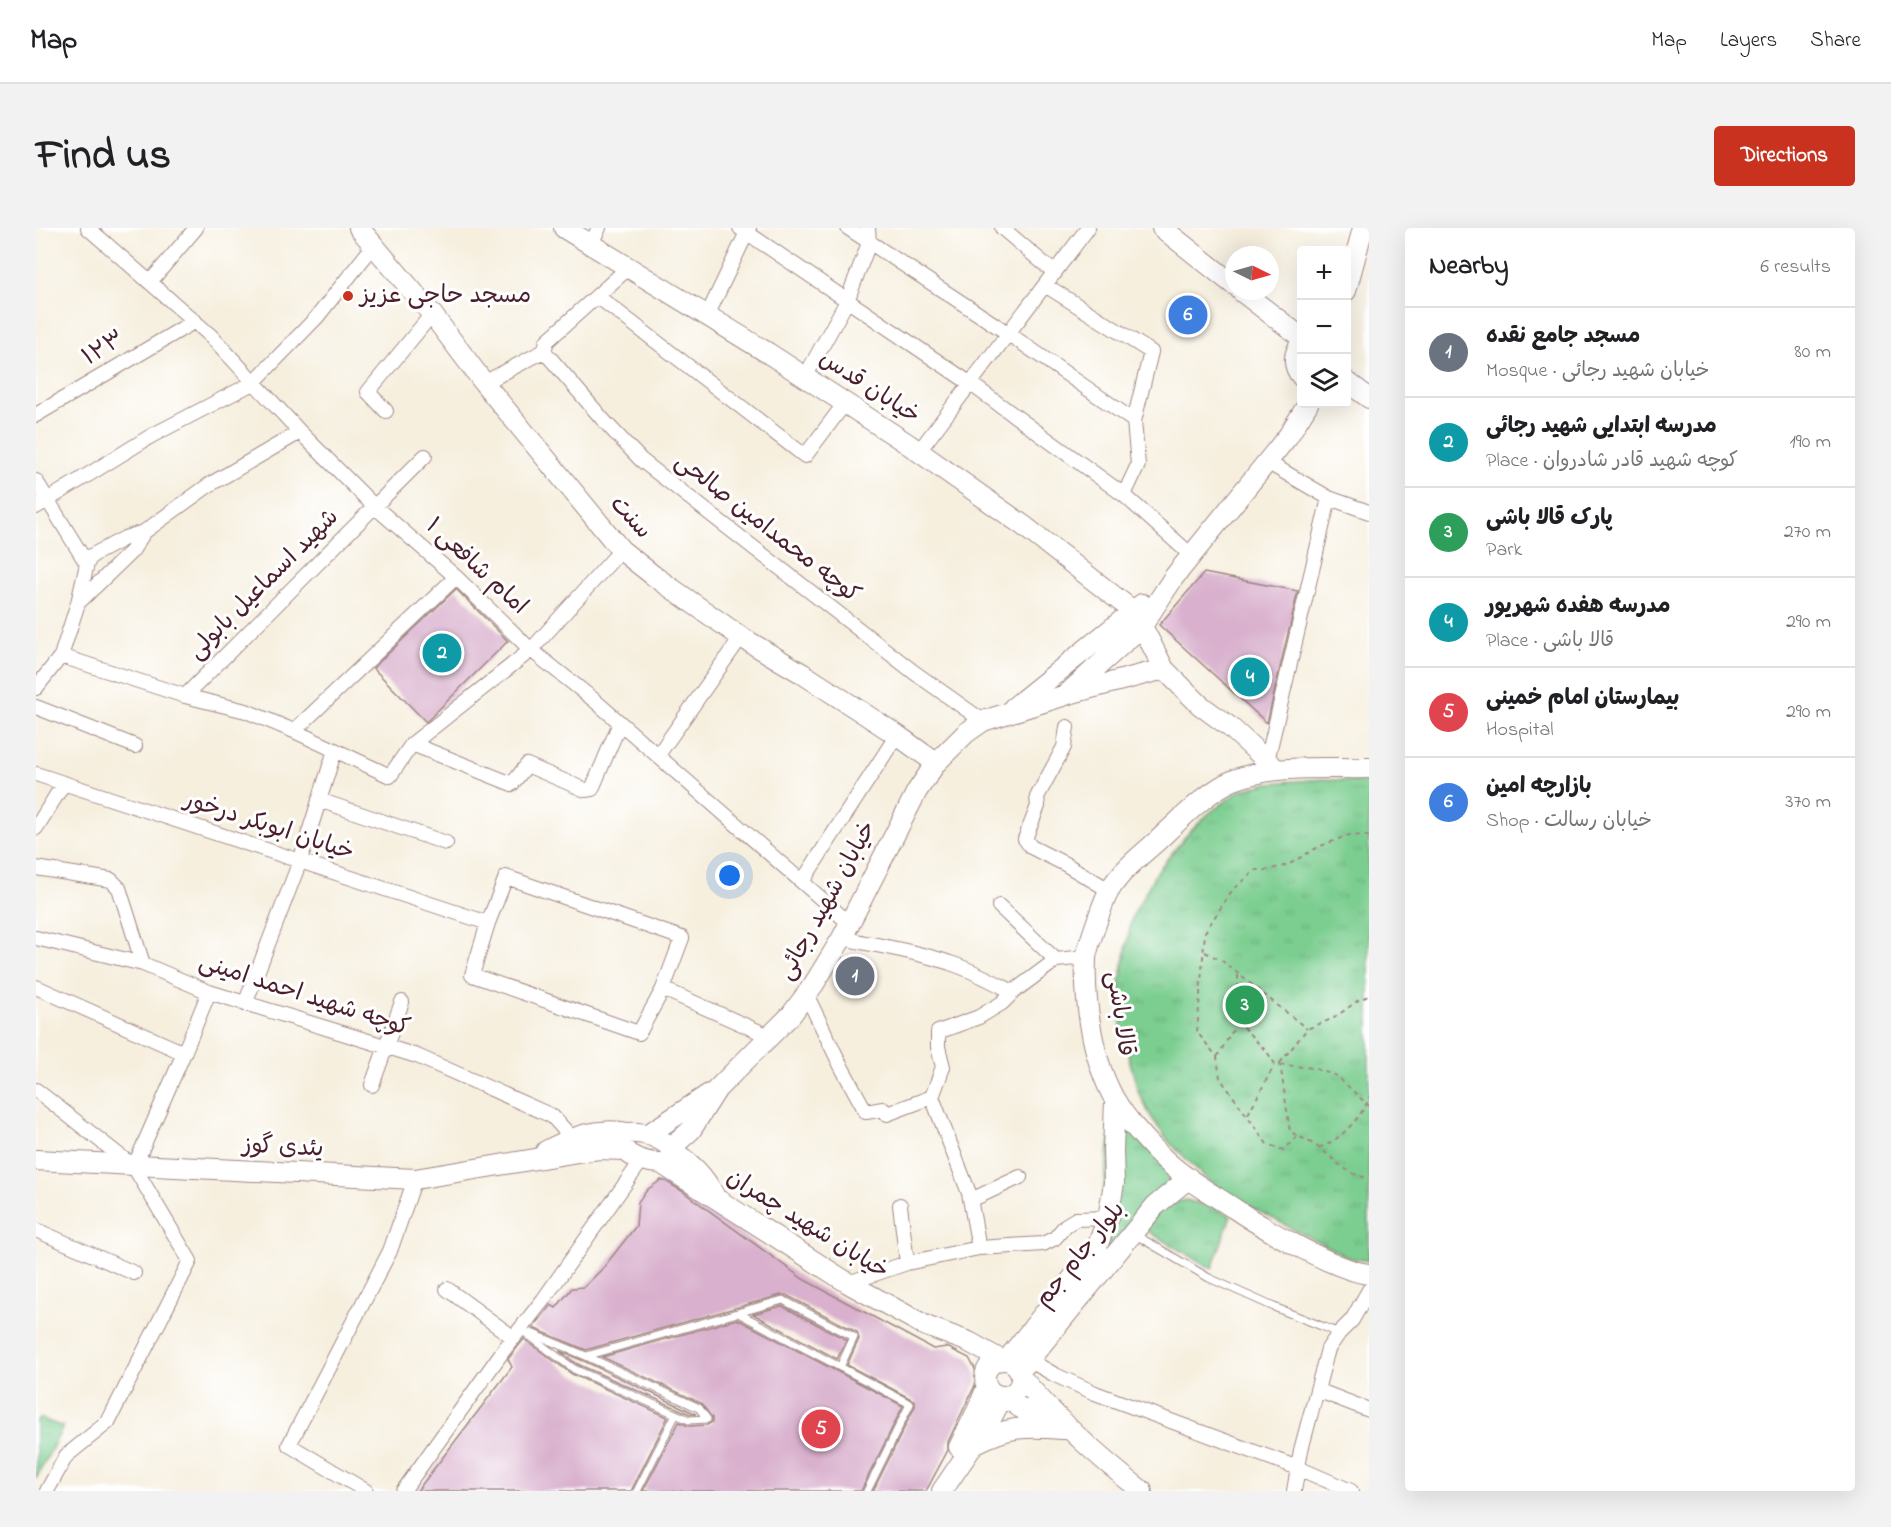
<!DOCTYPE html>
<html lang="en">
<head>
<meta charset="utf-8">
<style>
  :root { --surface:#fff; --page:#f2f2f2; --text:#202124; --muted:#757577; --line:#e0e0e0; --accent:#c8321e }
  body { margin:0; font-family:"Indie Flower","Playpen Sans Arabic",sans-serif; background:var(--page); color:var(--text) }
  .controls { position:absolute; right:18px; top:18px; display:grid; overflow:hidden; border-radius:6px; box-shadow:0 6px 24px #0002 }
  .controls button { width:54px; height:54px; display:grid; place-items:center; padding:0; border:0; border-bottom:2px solid var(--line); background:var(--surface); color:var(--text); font:30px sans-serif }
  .compass { position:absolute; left:1189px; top:18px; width:54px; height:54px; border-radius:50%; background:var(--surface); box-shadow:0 6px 24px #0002; rotate:95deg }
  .you { position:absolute; left:694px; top:648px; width:21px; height:21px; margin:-15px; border:4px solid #fff; border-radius:50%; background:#1a73e8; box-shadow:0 0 0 9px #1a73e833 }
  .badge { display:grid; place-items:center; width:39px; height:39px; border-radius:50%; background:var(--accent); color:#fff; font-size:20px; font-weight:700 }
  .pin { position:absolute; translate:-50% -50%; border:3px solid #fff; box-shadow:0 2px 6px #0006 }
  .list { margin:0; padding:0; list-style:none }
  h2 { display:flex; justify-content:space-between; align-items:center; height:78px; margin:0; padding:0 24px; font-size:26px }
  h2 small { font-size:20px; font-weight:400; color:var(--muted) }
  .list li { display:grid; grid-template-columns:39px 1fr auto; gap:18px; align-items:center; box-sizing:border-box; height:90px; padding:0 24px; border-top:2px solid var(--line) }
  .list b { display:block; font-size:22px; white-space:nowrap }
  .list p { margin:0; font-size:20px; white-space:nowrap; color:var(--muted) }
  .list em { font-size:20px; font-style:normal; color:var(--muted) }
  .icon { flex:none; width:33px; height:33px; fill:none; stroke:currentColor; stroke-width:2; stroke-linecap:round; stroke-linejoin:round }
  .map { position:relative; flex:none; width:1333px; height:1263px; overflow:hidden; border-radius:6px }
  header { display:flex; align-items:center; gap:36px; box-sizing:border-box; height:84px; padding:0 30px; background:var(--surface); border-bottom:2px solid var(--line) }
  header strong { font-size:28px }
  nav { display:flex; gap:33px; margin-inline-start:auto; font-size:21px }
  .intro { display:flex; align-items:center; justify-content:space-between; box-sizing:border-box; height:144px; padding:0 36px }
  h1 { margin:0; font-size:42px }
  .button { padding:15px 27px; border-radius:6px; background:var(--accent); color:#fff; font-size:21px; font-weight:700 }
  main { display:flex; gap:36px; padding:0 36px }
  aside { flex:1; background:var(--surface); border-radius:6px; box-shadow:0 6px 24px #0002 }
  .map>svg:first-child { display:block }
</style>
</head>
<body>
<header>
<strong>Map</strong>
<nav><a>Map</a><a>Layers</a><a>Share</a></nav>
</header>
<div class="intro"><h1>Find us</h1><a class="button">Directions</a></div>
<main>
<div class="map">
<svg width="1333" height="1263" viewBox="0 0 1333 1263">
  <defs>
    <pattern id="park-tufts" width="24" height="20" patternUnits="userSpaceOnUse" patternTransform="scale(1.5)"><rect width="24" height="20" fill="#7bce90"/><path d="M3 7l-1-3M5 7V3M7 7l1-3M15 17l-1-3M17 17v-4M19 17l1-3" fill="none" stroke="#6cb07c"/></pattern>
  </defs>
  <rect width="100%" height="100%" fill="#fff"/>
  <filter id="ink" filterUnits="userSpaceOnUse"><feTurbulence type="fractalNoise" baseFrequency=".0167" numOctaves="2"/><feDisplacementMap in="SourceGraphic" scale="12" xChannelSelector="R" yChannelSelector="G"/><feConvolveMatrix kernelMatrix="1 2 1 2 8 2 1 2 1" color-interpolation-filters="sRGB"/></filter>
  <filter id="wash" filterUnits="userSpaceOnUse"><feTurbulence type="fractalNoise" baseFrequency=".008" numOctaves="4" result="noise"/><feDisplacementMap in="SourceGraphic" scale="24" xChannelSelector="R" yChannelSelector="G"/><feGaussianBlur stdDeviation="1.35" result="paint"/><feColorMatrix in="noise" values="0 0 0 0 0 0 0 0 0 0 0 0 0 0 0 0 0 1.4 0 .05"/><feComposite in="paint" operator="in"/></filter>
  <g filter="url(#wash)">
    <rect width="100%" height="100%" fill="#f6efde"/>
    <path fill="url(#park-tufts)" stroke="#62765e" stroke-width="1.5" d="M1288,551L1333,555V1033L1313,1030L1182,962L1132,913L1114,887L1102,863L1085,801L1084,754L1096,689L1120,645L1149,609L1172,586L1205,562L1233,555Z
      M1079,873L1153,950L1076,1030L1060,1021Z
      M1150,972L1176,979L1195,987L1176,1041L1108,1001L1127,977Z
      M3,1190L27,1199L0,1251V1193Z"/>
    <g id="blocks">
      <path fill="#d9b0cd" d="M1168,345L1262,363L1231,495L1123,397Z
        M420,361L472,413L390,494L337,440Z
        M625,952L631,954L646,963L767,1051L897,1121L911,1119L933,1130L939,1141L941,1153L912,1214V1222L890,1263H837L879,1178V1173L811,1137L823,1111L821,1104L750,1067H745L550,1122L497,1100L515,1077L520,1080L536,1060L548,1059L568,1039L600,998L602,974L611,962Z
        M746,1078L811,1112L801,1131L717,1086Z
        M701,1091L867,1178L825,1263H607L643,1194L653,1198L671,1197L676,1194V1190L665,1175L566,1129Z
        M488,1111L536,1146L632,1189L595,1263H381L476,1139L472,1131Z
        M523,1123L548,1133L660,1186H654L541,1136Z"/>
    </g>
  </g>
  <g filter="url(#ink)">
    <use href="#blocks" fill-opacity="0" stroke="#a08784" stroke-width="1.5"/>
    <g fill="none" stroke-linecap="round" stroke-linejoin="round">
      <defs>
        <path id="lane" d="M1098,1006L1173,1050L1238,1079L1303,1105
          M702,1085L874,1176L831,1263
          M484,1101L538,1141L653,1192L671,1191
          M495,1105L550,1128L663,1180L671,1191
          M550,1128L747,1072L818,1109L804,1139
          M601,1263L640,1186"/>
        <path id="street" d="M52,0L175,108L264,204L338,278L420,349L495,422L558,472L813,695
          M704,0L935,156L1088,267L1155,327
          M812,0L973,106L1098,193
          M966,0L1019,45
          M554,17L563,0
          M114,54L160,0
          M1009,57L1115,124L1098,193L1102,237L1088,267
          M561,68L769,228L809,175
          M671,88L713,0
          M508,123L569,194L605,232L879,445L947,493
          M769,149L811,73L833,15L832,0
          M448,155L508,123L511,113L592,40
          M350,183L332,164L396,86
          M0,187L159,93
          M883,223L1052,0
          M1231,234L1293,270L1333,284
          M0,253L51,336
          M0,279L115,208L217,155L281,89L338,17
          M42,375L96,323L108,304
          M25,428L149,468L210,483L258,503L354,548L376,516L495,422L585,322
          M0,460L25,428L42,375L51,336L55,328L89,310L108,304L173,257L264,204
          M149,468L389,228
          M0,479L99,518
          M1031,499L1028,519L1001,569L1002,578L989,611L995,619L1029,636L1073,662
          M258,503L420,349
          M376,516L476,556L491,537L549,562L556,561L584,495
          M622,527L705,409
          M1231,533L1293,270
          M0,546L452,695
          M283,572L410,615
          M0,600L28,555
          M0,640L75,652L83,660L107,736
          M766,654L861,507
          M963,678L1020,732
          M0,710L107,736L173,764L381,828L516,888L536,910
          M806,710C842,718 879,723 914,735C936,742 956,753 977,764
          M0,759L148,825
          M627,761L646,710L470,649L452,695L436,747L603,805L627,761L733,808
          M770,766L805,838L830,884L847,881L851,886L896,869
          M209,776L264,633L299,522
          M336,857L366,774
          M0,862L98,939L154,1033L72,1194L30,1228L11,1263
          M98,939L148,825L173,764
          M935,972L984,949
          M864,977L871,1035
          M0,1002L98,1045
          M943,1020L933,965L896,869L907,839L902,819V804L943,789L966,775L977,764L1020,732L1050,729
          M812,1055L871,1035L943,1020L1007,1016L1019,1010L1030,997L1040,991L1072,990
          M411,1061L478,1110
          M993,1132L1019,1147L1059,1165L1262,1240L1315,1263
          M1281,1162L1333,1182
          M330,1263L253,1217L354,1023L379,951
          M367,1263L467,1123L507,1072L606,932
          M1258,1263L1265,1222L1292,1121L1303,1105L1316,1092L1333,1062"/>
        <path id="secondary" d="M323,0L396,86L448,155L585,322L618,348L705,409L767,446L861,507L900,535
          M528,0L732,125L872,216L988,298L1097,383
          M1126,0L1198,57
          M1205,63L1266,110
          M1310,63L1327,0
          M1266,114C1257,125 1256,138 1266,149
          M1310,153L1333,170
          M1106,398L1128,441L1164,477L1194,499L1241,542
          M1032,466L1128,441
          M977,480L1106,376
          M1333,540C1291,541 1238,536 1198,552C1172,562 1141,595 1120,614C1104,628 1084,644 1073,663C1068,671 1050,723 1050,731C1048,775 1057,834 1079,872C1090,891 1107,909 1122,925C1143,947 1173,964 1199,981C1227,1000 1301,1043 1333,1046
          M592,905C608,904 623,909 635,920L638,930L634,934C617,937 591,932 584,914L587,907Z
          M611,907L673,866
          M635,920L655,902L681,861L755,787L778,756L806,710L881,563L900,535L930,505L947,493L1030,467L1106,398L1138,349L1252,208L1272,176
          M510,923C537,909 561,899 592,905
          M638,924C656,936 668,948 678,967
          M0,932L379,951L548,923L563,921L588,922
          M626,936L812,1055L890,1098L933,1114L965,1132
          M949 1150a18 18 0 1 1 36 0a18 18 0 1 1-36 0Z
          M971,1132L1060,1021L1072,990L1078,955L1077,922L1079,873
          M984,1143L1119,978L1153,950
          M985,1149C1021,1192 1062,1229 1106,1263
          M968,1168L983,1179L1018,1197
          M938,1216C972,1198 990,1198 1027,1201
          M923,1219L941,1183L951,1159
          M906,1263L955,1191L966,1169"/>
      </defs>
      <use href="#lane" stroke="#a08784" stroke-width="9"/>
      <use href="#street" stroke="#a08784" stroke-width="16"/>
      <use href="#secondary" stroke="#a08784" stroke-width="22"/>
      <path stroke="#a08784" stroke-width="2" stroke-dasharray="4.5 4.5" stroke-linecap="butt" d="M1169,724L1185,732L1271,801
        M1202,747V794L1231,824L1239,836L1277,840L1301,848L1333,878
        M1181,829L1202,794
        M1244,835L1254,903C1263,910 1274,913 1283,920C1300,931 1311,948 1333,950
        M1244,835L1271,801L1298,790L1324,771L1333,768
        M1212,886L1239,836
        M1261,909L1247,922L1231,916L1184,850L1181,829L1161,804L1169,704L1197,661L1220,642H1231L1252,637L1282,619L1313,607L1333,608
        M1283,919C1301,916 1328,887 1333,869"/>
      <use href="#lane" stroke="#fff" stroke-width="7"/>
      <use href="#street" stroke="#fff" stroke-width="14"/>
      <use href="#secondary" stroke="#fff" stroke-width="20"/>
    </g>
  </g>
  <circle fill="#c8321e" stroke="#fff" stroke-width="2" cx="312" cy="68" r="6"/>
  <g text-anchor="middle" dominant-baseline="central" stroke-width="6" stroke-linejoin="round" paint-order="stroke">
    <g font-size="24" fill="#4a1f2b" stroke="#fff" text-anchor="start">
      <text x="324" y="68">مسجد حاجی عزیز</text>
    </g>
    <g font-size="24" fill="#4a1f2b" stroke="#fff">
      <text transform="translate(68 121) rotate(-31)">۱۲۳</text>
      <text transform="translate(833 160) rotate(33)">خیابان قدس</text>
      <text transform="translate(594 290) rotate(47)">سنت</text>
      <text transform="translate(731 301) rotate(38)">کوچه محمدامین صالحی</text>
      <text transform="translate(440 339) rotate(43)">امام شافعی ۱</text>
      <text transform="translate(228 357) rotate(-45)">شهید اسماعیل بابولی</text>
      <text transform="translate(233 599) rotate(18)">خیابان ابوبکر درخور</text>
      <text transform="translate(792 673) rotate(-61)">خیابان شهید رجائی</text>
      <text transform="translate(268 768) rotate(18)">کوچه شهید احمد امینی</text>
      <text transform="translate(1083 786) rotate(82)">قالا باشی</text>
      <text transform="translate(247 920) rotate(3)">یئدی گوز</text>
      <text transform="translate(771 997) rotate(32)">خیابان شهید چمران</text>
      <text transform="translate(1045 1027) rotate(-51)">بلوار جام جم</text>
    </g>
  </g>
</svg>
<div class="controls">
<button>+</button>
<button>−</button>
<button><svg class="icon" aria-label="layers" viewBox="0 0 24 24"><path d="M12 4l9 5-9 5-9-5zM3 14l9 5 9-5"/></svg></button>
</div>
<svg class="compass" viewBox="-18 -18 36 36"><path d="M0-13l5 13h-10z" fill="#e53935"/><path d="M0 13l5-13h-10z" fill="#757577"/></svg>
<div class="you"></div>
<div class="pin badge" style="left:819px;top:748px;background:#6b7280">1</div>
<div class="pin badge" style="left:406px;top:425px;background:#0f9aa8">2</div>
<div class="pin badge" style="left:1209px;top:777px;background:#2e9e5b">3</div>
<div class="pin badge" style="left:1214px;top:449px;background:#0f9aa8">4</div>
<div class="pin badge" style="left:785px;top:1201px;background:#e0444e">5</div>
<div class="pin badge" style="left:1152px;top:87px;background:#3f7fe0">6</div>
</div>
<aside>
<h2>Nearby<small>6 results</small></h2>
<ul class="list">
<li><span class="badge" style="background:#6b7280">1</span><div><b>مسجد جامع نقده</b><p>Mosque · خیابان شهید رجائی</p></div><em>80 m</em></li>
<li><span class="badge" style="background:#0f9aa8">2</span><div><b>مدرسه ابتدایی شهید رجائی</b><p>Place · کوچه شهید قادر شادروان</p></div><em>190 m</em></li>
<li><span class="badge" style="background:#2e9e5b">3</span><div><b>پارک قالا باشی</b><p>Park</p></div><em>270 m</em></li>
<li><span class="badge" style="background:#0f9aa8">4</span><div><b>مدرسه هفده شهریور</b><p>Place · قالا باشی</p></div><em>290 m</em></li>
<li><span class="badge" style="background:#e0444e">5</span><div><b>بیمارستان امام خمینی</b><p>Hospital</p></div><em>290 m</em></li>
<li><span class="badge" style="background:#3f7fe0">6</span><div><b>بازارچه امین</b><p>Shop · خیابان رسالت</p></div><em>370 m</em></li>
</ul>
</aside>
</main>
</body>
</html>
